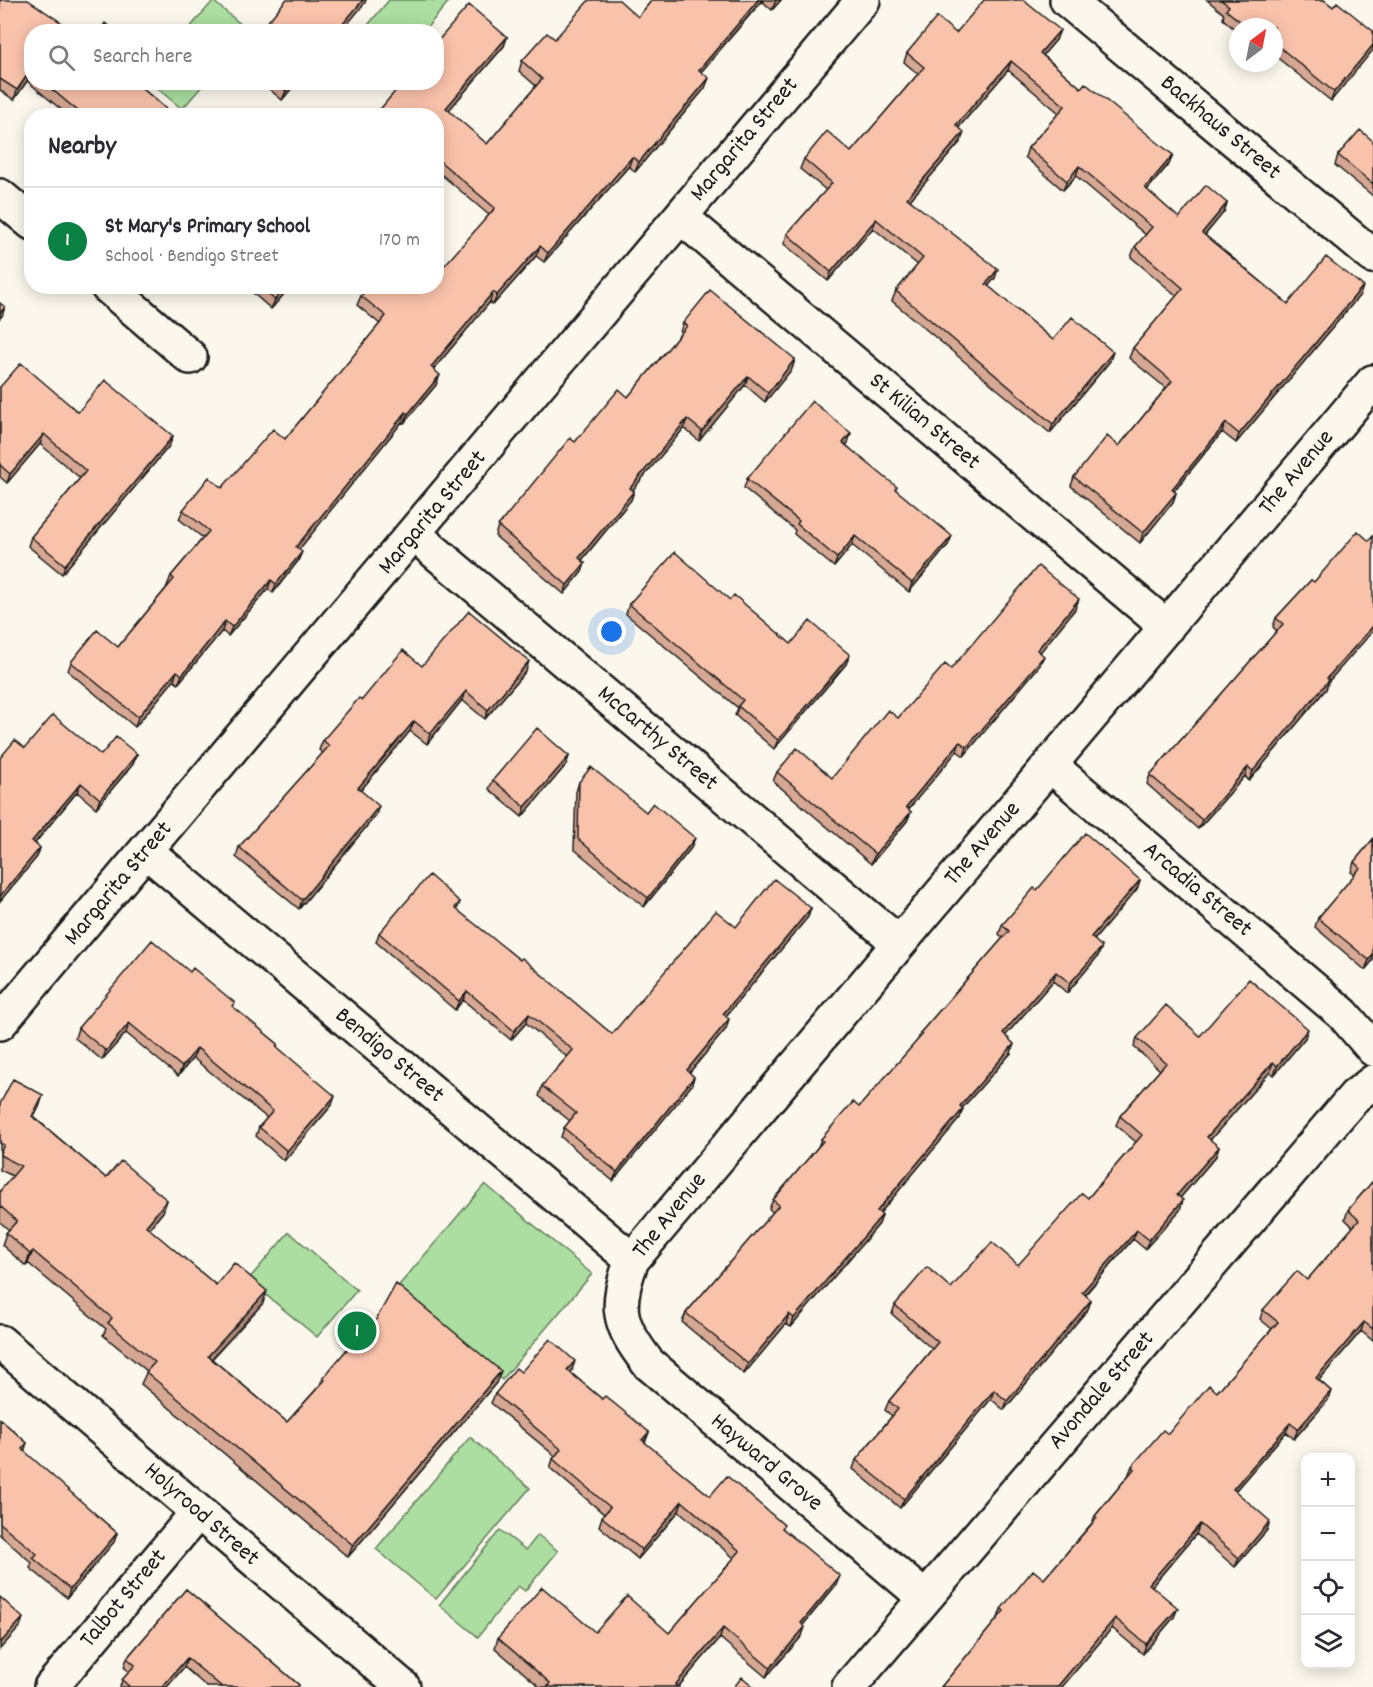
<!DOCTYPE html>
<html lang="en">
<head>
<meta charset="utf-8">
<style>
  :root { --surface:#fff; --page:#f2f2f3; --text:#2b2b33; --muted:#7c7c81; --line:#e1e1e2; --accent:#0b8043 }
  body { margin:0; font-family:Dekko,sans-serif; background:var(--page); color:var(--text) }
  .controls { position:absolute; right:18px; bottom:18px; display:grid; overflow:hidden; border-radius:12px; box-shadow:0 3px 15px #0003 }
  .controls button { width:54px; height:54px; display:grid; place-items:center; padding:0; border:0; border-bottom:2px solid var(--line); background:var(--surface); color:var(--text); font:30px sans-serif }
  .compass { position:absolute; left:1229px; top:18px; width:54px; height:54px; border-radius:50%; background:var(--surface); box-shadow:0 3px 15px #0003; rotate:32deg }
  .you { position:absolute; left:612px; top:632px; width:21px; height:21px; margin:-15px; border:4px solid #fff; border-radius:50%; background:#1a73e8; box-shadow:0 0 0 9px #1a73e833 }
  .badge { display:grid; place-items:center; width:39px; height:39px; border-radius:50%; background:var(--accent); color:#fff; font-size:20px; font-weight:700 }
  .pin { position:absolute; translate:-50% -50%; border:3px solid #fff; box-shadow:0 2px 6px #0006 }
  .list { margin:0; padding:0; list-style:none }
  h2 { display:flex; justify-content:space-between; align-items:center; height:78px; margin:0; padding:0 24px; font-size:26px }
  h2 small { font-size:20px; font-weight:400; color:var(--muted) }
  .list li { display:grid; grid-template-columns:39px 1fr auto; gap:18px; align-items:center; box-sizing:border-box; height:108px; padding:0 24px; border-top:2px solid var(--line) }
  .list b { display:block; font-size:22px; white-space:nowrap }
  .list p { margin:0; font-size:20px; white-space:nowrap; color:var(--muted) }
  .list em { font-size:20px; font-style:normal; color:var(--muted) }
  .icon { flex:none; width:33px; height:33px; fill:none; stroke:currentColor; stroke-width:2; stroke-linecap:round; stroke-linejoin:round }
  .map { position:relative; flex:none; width:1373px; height:1687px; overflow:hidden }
  .search { position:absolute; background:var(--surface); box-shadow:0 3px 15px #0003; left:24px; top:24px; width:420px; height:66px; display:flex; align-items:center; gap:15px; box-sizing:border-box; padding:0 21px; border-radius:24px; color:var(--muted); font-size:22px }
  .panel { position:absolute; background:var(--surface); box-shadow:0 3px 15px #0003; left:24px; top:108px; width:420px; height:186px; border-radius:24px }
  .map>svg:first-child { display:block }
</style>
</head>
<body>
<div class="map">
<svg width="1373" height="1687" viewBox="0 0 1373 1687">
  <rect width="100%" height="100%" fill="#fbf7ec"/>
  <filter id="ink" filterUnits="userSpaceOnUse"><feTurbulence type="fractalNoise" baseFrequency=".0167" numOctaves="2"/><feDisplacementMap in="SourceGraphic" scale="12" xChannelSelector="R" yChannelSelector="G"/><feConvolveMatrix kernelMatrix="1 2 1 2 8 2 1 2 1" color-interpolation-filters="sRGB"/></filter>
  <g filter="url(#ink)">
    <path fill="#abdea0" stroke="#647d5e" stroke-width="1.5" d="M389,0H450L424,31H363Z
      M213,1L249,31H187Z
      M151,83H205L182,109Z
      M485,1184L592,1274L502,1380L395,1290Z
      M289,1232L357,1290L317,1337L248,1280Z
      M470,1437L530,1488L436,1599L376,1549Z
      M500,1530L526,1550L538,1535L558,1551L525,1591L518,1586L478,1637L439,1605Z"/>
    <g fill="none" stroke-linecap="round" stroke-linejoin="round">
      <defs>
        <path id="minor" d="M1067,0L1373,256
          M0,196L32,223
          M681,217L1167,627
          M107,286L190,357
          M415,535L899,943
          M1051,766L1343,1014L1373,1049
          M146,851L632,1260
          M0,1023L863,0
          M925,1598L648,1363C618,1324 614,1307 632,1260L1373,382
          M51,1687L198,1512
          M849,1687L1355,1096L1373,1082"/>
        <path id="tertiary" d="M0,1342L403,1687"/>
      </defs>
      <use href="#minor" stroke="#1c1c1c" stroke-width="38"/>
      <use href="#tertiary" stroke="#1c1c1c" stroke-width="38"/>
      <use href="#minor" stroke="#fbf7ec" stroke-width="33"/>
      <use href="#tertiary" stroke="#fbf7ec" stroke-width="33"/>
    </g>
    <path fill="#d6a793" stroke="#1c1c1c" stroke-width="1.5" d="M0,0L32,32V82H135L174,116H69L27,81L14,100L0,90Z
      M652,0H781L772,10L762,1L701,72L705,88L635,172L629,166L544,262L536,256L493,305L490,302L433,370L436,385L404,423L402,422L299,549L298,561L273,593L268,589L228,636L222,631L178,684L174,680L135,727L68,671L71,662L118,647L168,586H167L171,576L203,538L179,519L183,510L222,488L285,439L380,324L357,305L361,296L436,286L489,215L436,170V116H376L377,113L507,37L504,46L448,111L487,144L536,86L519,71L522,61L555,39L638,17Z
      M1207,0H1324L1333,7L1373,31L1331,101L1274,55V27H1238V32L1223,19L1224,14Z
      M956,33L1056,40L1043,55L1081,88L1173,155L1169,164L1147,190L1179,218L1227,203L1224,212L1205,235L1288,304L1363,286L1360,295L1236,443L1222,432L1174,491L1176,493L1173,502L1140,543L1071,486L1074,477L1119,446L1166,388L1129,358L1133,348L1177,296L1131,257L1135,247L1146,235L1076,176L1063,190L1025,157L1028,148L1059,113L1008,70L959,127L961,141L910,200L995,278L988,286L1053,340L1110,361L1050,433L892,301L896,291L918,265L873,228L828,281L784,244L787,234L826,190L800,169L804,159L851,152L918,74L904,62L907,53Z
      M261,82H297L282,100Z
      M1373,141V196L1335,165L1338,155Z
      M245,286H291L271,309Z
      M683,323L795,359L792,369L765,402L745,385L699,441L684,428L632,490L634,491L631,500L582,560L585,563L582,572L564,594L495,536L498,526L628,397L681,333L680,332Z
      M0,387L78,412L173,436L169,446L62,574L28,546L31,537L80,478L40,444L7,483L0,477Z
      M848,443L846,445L896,490L948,545L909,592L852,545L834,567L794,534L795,530L744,488L747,479Z
      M1311,580L1329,681L1326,689L1249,781L1245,776L1198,829L1147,784L1150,775L1277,631L1273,627L1276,618Z
      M730,600L791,644L846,664L774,749L735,715L738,708L626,614L629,604Z
      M1075,609L1040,652V665L964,756L957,751L908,809L911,812L907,821L871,864L773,781L777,772L832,778L898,718L951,669Z
      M422,666L526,671L485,719L462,700L427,744L410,731L361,790L376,815L299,909L236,857L239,847L323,753L319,750L323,740Z
      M25,748L101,755L137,754L133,764L96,808L77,792L35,843L40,848L37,857L0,901V758Z
      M569,756L566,765L522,817L489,789L493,780Z
      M579,782L691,848L644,907L574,849L576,792Z
      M1373,839V960L1365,970L1315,927L1318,918L1355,875L1351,872L1354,862Z
      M1140,880L1137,889L1094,940L1098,956L1067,993L1053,981L1005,1036L1011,1053L962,1108L960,1118L880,1213L882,1215L879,1224L791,1327L786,1324L744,1374L682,1322L686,1313L773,1212L769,1209L773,1200L818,1147L821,1139L859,1107L918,1040L920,1033L1003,938L999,934L1002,925L1037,890Z
      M460,902L457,910L612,1034L736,927L811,908L808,917L726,1016V1029L689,1073L694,1077L691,1086L613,1181L561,1137L564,1128L570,1121L539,1096L542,1086L567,1057L526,1023L511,1040L463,1000L455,1010L376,942L379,933Z
      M190,972L235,1003L233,1007L278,1044L277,1047L332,1105L284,1161L256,1136L259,1127L267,1118L193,1058L178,1076L126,1033L102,1060L75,1038L78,1028Z
      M1200,1036L1305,1038L1274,1075L1270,1072L1210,1140L1219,1147L1216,1156L1180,1198V1210L1145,1249L1133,1239L1085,1295L1091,1300L1088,1309L1004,1410L991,1399L900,1508L853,1469L856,1460L892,1416L885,1410L889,1401L932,1349L892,1314L895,1305L951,1288L1018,1265L1088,1198L1136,1142L1116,1125L1120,1116L1160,1070L1134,1047L1137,1038Z
      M43,1095L39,1107L34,1117L106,1178L167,1200L163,1212L149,1229L216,1285L263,1303L212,1359L287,1422L320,1385L323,1378L496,1383L348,1557L141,1384L147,1371L103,1335L106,1329L28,1263L26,1266L2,1245L6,1233L9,1230L0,1222V1191L13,1176L0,1170V1104Z
      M1373,1181V1341L1361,1331L1319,1380L1331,1391L1328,1400L1294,1439L1286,1432L1235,1491L1267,1530L1235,1567L1196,1534L1152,1586L1174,1617L1143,1654L1112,1628L1062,1687H941L998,1618L1001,1609L1044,1579L1092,1523L1095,1516L1128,1476L1132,1466L1168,1434L1217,1392L1272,1329L1260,1319L1263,1310L1307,1280L1353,1227L1345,1219L1348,1210Z
      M572,1370L570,1372L602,1399L649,1432L645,1443L710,1496L783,1529L836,1585L803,1625L802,1636L766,1677L720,1638L678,1687H540L495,1648L498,1638L595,1632L669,1633L734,1558L679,1511L638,1559L599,1526L602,1517L604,1514L550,1468L553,1459L555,1456L491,1403L495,1394L521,1372Z
      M0,1419L27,1443L24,1452L117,1533L114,1542L67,1598L30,1568L32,1563L0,1535Z
      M186,1589L299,1685L298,1687H207L184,1667L167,1687H120L122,1680L129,1672L124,1667L127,1658Z"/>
    <path fill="#ae8878" stroke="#1c1c1c" stroke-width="1.5" d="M363,0H366L365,3L341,32H336Z
      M758,0H762L695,79L699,70Z
      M776,0H781L772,10Z
      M1060,30L1056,40L1037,62L1040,53Z
      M507,37L504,46L442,118L446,108Z
      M1373,45V50L1331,101L1334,92Z
      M1011,61L1008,70L953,134L956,125Z
      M30,71L27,81L14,100L17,90Z
      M709,78L705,88L635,172L639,162Z
      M293,82H297L282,100L286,91Z
      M964,132L961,141L904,207L907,198Z
      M1173,155L1169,164L1141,197L1145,188Z
      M632,157L629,166L544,262L548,253Z
      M1079,166L1076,176L1063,190L1067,181Z
      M1227,203L1224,212L1199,242L1202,233Z
      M876,219L873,228L828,281L831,272Z
      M540,246L536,256L493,305L497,295Z
      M998,269L995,278L982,293L986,284Z
      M286,286H291L271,309L275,300Z
      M1363,286L1360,295L1236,443L1239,434Z
      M493,292L490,302L427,377L431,367Z
      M5,307L2,316L0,318V313Z
      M1113,352L1110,361L1050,433L1053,424Z
      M795,359L792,369L765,402L768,393Z
      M440,375L436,385L404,423L408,414Z
      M748,376L745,385L699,441L702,431Z
      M406,412L402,422L293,557L296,547Z
      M687,419L684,428L627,497L630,488Z
      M1226,423L1222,432L1168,498L1172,489Z
      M851,433L848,443L840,452L843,443Z
      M44,434L40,444L7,483L10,474Z
      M173,436L169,446L62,574L65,565Z
      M634,491L631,500L576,567L579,558Z
      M1176,493L1173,502L1140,543L1143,533Z
      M855,536L852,545L834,567L837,558Z
      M952,536L948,545L909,592L912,583Z
      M302,552L298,561L273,593L276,584Z
      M585,563L582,572L564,594L567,585Z
      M271,580L268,589L228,636L232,627Z
      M1079,599L1075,609L1034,660L1037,650Z
      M225,621L222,631L178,684L182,675Z
      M1373,626V631L1329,681L1326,689L1249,781L1253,771L1327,678Z
      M850,655L846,664L774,749L778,740Z
      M1044,656L1040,665L964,756L967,747Z
      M529,661L526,671L485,719L488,710Z
      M177,671L174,680L135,727L138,717Z
      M466,691L462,700L427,744L430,734Z
      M414,721L410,731L355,797L358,788Z
      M960,742L957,751L902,817L906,807Z
      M137,754L133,764L96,808L100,799Z
      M569,756L566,765L522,817L525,807Z
      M1248,767L1245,776L1198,829L1202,820Z
      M81,783L77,792L29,850L32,841Z
      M379,806L376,815L299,909L302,900Z
      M911,812L907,821L871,864L875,854Z
      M695,838L691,848L644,907L648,898Z
      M40,848L37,857L0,901V896Z
      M1140,880L1137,889L1088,947L1091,937Z
      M811,908L808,917L720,1023L723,1014Z
      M1102,947L1098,956L1067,993L1070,983Z
      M1373,955V960L1365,970L1369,960Z
      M1056,972L1053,981L999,1043L1003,1033Z
      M467,991L463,1000L455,1010L459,1001Z
      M529,1014L526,1023L511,1040L514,1031Z
      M729,1019L726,1029L683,1080L687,1070Z
      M129,1023L126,1033L102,1060L106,1051Z
      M1308,1029L1305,1038L1274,1075L1277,1066Z
      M1014,1044L1011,1053L956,1115L960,1106Z
      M197,1048L193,1058L178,1076L182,1067Z
      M1273,1062L1270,1072L1204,1147L1207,1137Z
      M694,1077L691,1086L613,1181L617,1172Z
      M43,1095L39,1107L28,1128L32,1116Z
      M335,1096L332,1105L284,1161L287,1151Z
      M963,1109L960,1118L874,1220L877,1211Z
      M1219,1147L1216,1156L1174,1205L1177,1195Z
      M167,1200L163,1212L141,1238L146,1226Z
      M1183,1200L1180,1210L1145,1249L1149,1240Z
      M882,1215L879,1224L791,1327L794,1318Z
      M1137,1230L1133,1239L1078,1302L1082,1292Z
      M33,1251L28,1263L26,1266L30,1254Z
      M267,1291L263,1303L203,1368L208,1356Z
      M1091,1300L1088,1309L1004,1410L1007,1401Z
      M789,1314L786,1324L744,1374L748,1364Z
      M1364,1322L1361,1331L1313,1387L1316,1378Z
      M575,1361L572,1370L564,1379L567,1370Z
      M501,1371L496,1383L348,1557L353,1545Z
      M994,1390L991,1399L900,1508L904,1499Z
      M1331,1391L1328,1400L1294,1439L1298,1429Z
      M1290,1423L1286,1432L1229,1498L1233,1489Z
      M649,1432L645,1441L639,1450L642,1440Z
      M682,1501L679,1511L638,1559L642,1550Z
      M1270,1521L1267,1530L1235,1567L1239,1558Z
      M1200,1524L1196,1534L1146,1593L1149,1584Z
      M117,1533L114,1542L67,1598L70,1589Z
      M840,1576L836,1585L797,1632L801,1623Z
      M1178,1608L1174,1617L1143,1654L1146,1644Z
      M23,1618L20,1627L0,1649V1643Z
      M1115,1618L1112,1628L1062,1687H1057Z
      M805,1627L802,1636L766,1677L770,1668Z
      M723,1628L720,1638L678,1687L675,1685Z
      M187,1658L184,1667L167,1687H162Z"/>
    <path fill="#f9c2ab" stroke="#1c1c1c" stroke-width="1.5" d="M0,0H28L75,32H32V73L30,71L17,90L0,79Z
      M286,0H363L336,32H259Z
      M589,0H619L638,17L652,0H758L699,70L709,78L639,162L632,157L548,253L540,246L497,295L493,292L431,367L440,375L408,414L406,412L296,547L302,552L276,584L271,580L232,627L225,621L182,675L177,671L138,717L71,662L97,630L118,647L174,579L171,576L209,531L183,510L209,477L222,488L273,429L285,439L386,316L361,296L369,286H436V275L495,208L436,158V116H380L377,113L403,82H436V43L469,5L507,37L446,108L487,144L542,79L522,61L547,33L555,39Z
      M984,0H1023L1060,30L1040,53L1081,88L1085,83L1173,155L1145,188L1179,218L1206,185L1227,203L1202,233L1288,304L1326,257L1363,286L1239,434L1226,423L1172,489L1176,493L1143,533L1074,477L1107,436L1119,446L1172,381L1133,348L1183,288L1135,247L1152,227L1079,166L1067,181L1028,148L1065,106L1011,61L956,125L964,132L907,198L998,269L986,284L1053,340L1072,317L1113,352L1053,424L896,291L923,258L876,219L831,272L787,234L832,183L804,159L827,131L851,152L924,67L907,53L937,17L956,33Z
      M1221,0H1324L1333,7L1337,2L1373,31V45L1334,92L1277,45L1274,49V27H1247L1226,10L1229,6Z
      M105,23L116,32H99Z
      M43,82H135L174,116H84Z
      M275,82H293L286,91Z
      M1360,130L1373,141V184L1338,155Z
      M259,286H286L275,300Z
      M710,290L795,359L768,393L748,376L702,431L687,419L630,488L634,491L579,558L585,563L567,585L498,526L570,438L575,442L619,389L628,397L687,326L683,323Z
      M0,303L5,307L0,313Z
      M21,363L78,412L105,380L173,436L65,565L31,537L86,471L44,434L10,474L0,465V387Z
      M812,401L851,433L843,443L897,487L895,489L952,536L912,583L855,536L837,558L797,524L799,521L747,479Z
      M1358,531L1369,541L1373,536V626L1327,678L1329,680L1253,771L1248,767L1202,820L1150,775L1283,624L1276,618L1311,580L1314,582Z
      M675,552L730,600L734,595L791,644L810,621L850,655L778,740L738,706L743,700L629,604Z
      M1038,566L1079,599L1037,650L1044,656L967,747L960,742L906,807L911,812L875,854L777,772L797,748L832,778L888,710L898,718L945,664L951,669Z
      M469,611L529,661L488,710L466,691L430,734L414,721L358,788L379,806L302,900L239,847L329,746L323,740L359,698L362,700L403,650L422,666Z
      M53,715L101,755L116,737L137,754L100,799L81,783L32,841L40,848L0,896V758L15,740L25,748Z
      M537,728L569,756L525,807L493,780Z
      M591,767L646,812L653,803L695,838L648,898L578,839L579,782Z
      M1085,833L1140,880L1091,937L1102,947L1070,983L1056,972L1003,1033L1014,1044L960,1106L963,1109L877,1211L882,1215L794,1318L789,1314L748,1364L686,1313L779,1205L773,1200L823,1141L821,1139L853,1102L859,1107L922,1035L920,1033L1009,931L1002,925L1034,888L1037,890Z
      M1373,839V955L1369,960L1318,918L1360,868L1354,862Z
      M429,875L460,902L455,908L520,960L522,958L612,1034L716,911L736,927L774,879L811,908L723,1014L729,1019L687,1070L694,1077L617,1172L564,1128L576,1113L542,1086L573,1050L529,1014L514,1031L467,991L459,1001L379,933Z
      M152,940L190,972L193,968L235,1003L232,1006L278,1044L276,1046L335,1096L287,1151L259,1127L273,1111L197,1048L182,1067L129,1023L106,1051L78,1028Z
      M1249,979L1308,1029L1277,1066L1273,1062L1207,1137L1219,1147L1177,1195L1183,1200L1149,1240L1137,1230L1082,1292L1091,1300L1007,1401L994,1390L904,1499L856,1460L898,1409L889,1401L938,1342L895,1305L927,1267L951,1288L992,1242L1018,1265L1082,1193L1088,1198L1142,1135L1120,1116L1166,1063L1137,1038L1166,1005L1200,1036Z
      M13,1079L43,1095L32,1116L106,1178L121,1161L167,1200L146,1226L216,1285L234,1263L267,1291L208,1356L287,1422L325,1380L323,1378L369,1323L373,1325L396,1284L501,1371L353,1545L146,1372L155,1362L108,1323L112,1318L33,1251L30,1254L6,1233L17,1221L0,1206V1191L21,1166L0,1155V1153L4,1145L0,1143V1104Z
      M1373,1181V1329L1364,1322L1316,1378L1331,1391L1298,1429L1290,1423L1233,1489L1270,1521L1239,1558L1200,1524L1149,1584L1178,1608L1146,1644L1115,1618L1057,1687H941L1004,1611L1001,1609L1033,1570L1044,1579L1097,1518L1095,1516L1134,1469L1132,1466L1163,1430L1168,1434L1209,1385L1217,1392L1278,1322L1263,1310L1297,1271L1307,1280L1359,1220L1348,1210Z
      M550,1339L575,1361L567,1370L602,1399L605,1396L649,1432L642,1440L710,1496L727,1476L784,1525L782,1528L840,1576L801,1623L805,1627L770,1668L723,1628L675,1685L678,1687H549L548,1686L550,1683L498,1638L542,1587L595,1632L627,1596L669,1633L740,1551L682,1501L642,1550L602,1517L610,1507L553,1459L561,1449L495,1394L516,1368L521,1372Z
      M0,1419L27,1443L22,1449L117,1533L70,1589L33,1558L37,1554L0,1523Z
      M186,1589L299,1685L297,1687H222L187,1658L162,1687H130L122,1680L135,1665L127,1658Z
      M0,1597L23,1618L0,1643Z
      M742,1677L754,1687H734Z"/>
  </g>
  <g text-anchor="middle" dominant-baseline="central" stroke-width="4.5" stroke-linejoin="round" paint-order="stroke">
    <g font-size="24" fill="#1c1c1c" stroke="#fbf7ec">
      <text transform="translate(1220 128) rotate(40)">Backhaus Street</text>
      <text transform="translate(745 140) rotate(-50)">Margarita Street</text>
      <text transform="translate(924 422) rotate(40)">St Kilian Street</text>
      <text transform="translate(1297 473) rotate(-50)">The Avenue</text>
      <text transform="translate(433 513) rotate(-50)">Margarita Street</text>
      <text transform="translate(657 739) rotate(40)">McCarthy Street</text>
      <text transform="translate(983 844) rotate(-49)">The Avenue</text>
      <text transform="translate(119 884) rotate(-50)">Margarita Street</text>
      <text transform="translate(1197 890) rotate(40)">Arcadia Street</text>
      <text transform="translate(389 1056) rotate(40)">Bendigo Street</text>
      <text transform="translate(670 1216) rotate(-51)">The Avenue</text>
      <text transform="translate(1102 1391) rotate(-49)">Avondale Street</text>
      <text transform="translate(766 1463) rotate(40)">Hayward Grove</text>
      <text transform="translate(201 1515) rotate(41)">Holyrood Street</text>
      <text transform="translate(124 1599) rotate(-50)">Talbot Street</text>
    </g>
  </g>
</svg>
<div class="controls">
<button>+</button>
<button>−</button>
<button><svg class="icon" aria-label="locate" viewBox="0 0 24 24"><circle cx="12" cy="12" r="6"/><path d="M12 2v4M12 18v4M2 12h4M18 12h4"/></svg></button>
<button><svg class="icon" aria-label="layers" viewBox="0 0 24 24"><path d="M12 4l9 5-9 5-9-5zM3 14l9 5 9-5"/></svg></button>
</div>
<svg class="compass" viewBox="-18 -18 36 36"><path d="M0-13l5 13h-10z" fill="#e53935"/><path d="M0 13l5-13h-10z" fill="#7c7c81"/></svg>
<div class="you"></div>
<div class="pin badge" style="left:357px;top:1331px">1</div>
<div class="search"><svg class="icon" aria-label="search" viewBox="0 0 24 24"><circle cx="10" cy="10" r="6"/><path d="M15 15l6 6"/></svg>Search here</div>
<section class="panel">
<h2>Nearby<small></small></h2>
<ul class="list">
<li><span class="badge">1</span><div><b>St Mary's Primary School</b><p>School · Bendigo Street</p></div><em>170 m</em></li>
</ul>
</section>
</div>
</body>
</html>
